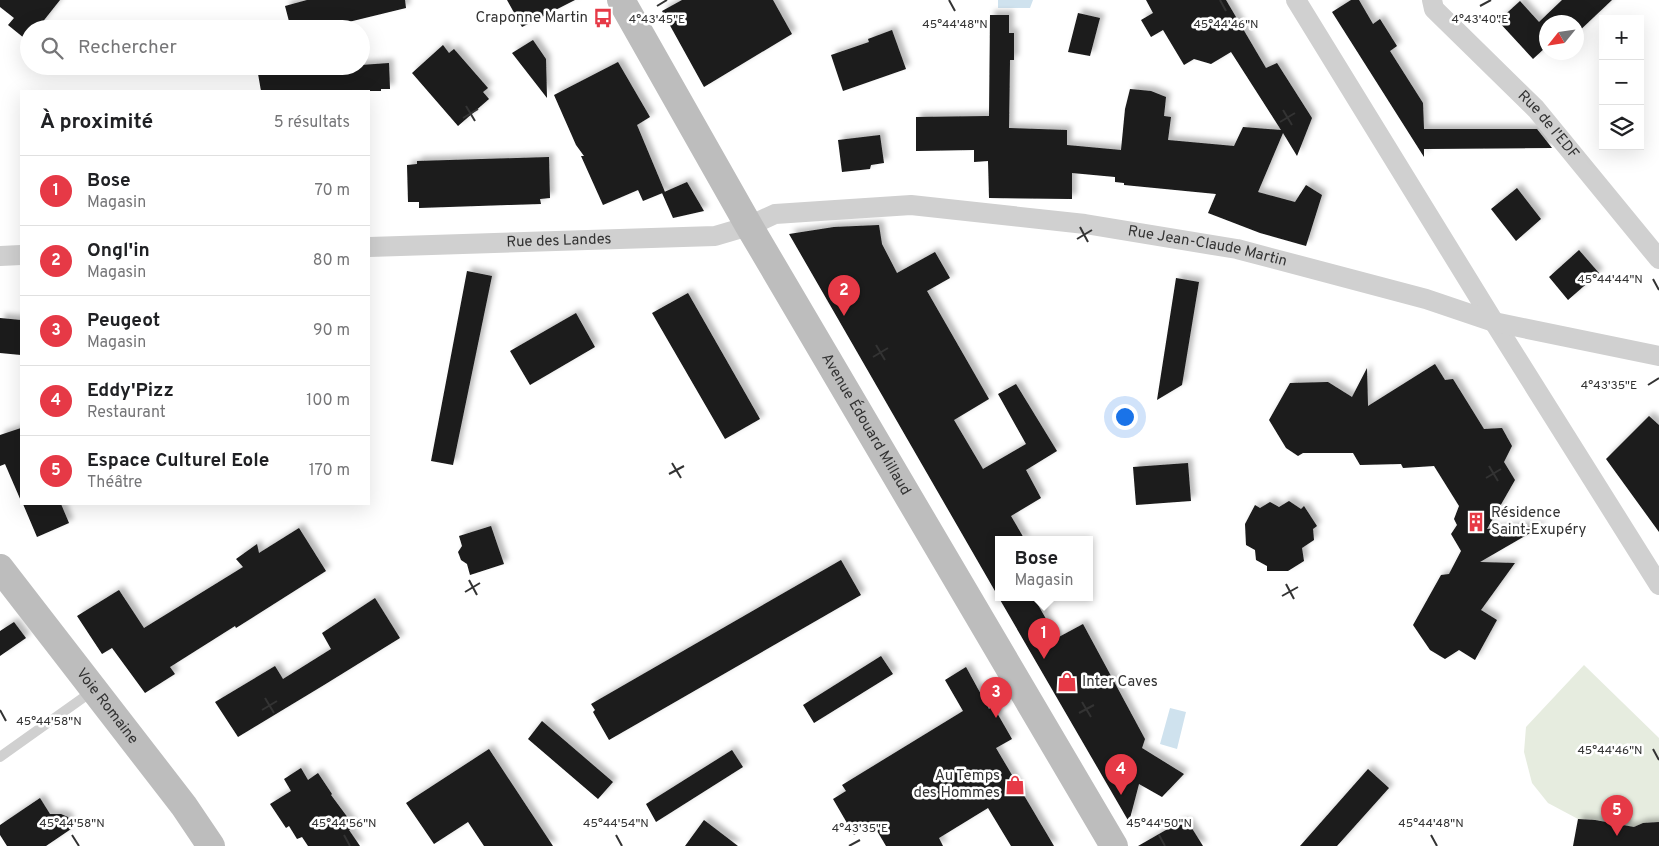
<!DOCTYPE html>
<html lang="fr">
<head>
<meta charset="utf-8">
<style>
  :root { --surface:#fff; --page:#f2f2f2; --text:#202124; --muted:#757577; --line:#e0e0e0; --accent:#e63946 }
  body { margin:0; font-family:Overpass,sans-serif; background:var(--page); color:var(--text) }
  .controls { position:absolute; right:15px; top:15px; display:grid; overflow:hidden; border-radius:0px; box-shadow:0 5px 20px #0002 }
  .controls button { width:45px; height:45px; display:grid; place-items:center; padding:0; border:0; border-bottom:1px solid var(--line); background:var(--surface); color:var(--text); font:25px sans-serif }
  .compass { position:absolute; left:1539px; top:15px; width:45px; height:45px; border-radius:50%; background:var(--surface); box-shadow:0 5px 20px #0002; rotate:240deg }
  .you { position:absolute; left:1124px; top:416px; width:18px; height:18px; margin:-12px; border:4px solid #fff; border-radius:50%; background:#1a73e8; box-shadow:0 0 0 8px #1a73e833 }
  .badge { display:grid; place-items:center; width:32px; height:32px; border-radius:50%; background:var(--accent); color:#fff; font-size:16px; font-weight:700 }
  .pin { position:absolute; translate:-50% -41px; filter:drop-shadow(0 1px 2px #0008) }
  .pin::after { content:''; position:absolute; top:26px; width:18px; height:15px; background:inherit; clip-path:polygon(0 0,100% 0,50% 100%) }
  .popup { position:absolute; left:995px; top:536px; width:98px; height:65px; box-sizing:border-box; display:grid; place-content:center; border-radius:0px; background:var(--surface); filter:drop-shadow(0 1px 4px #0005); font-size:16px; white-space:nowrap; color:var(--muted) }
  .popup b { font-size:19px; color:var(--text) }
  .popup::after { content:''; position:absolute; left:50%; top:100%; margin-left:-10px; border:10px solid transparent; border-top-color:var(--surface) }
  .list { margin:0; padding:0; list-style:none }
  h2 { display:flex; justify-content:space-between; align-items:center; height:65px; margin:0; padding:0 20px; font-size:21px }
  h2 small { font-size:16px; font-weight:400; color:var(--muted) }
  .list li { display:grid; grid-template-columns:32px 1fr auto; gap:15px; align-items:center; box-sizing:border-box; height:70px; padding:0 20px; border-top:1px solid var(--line) }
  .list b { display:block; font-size:19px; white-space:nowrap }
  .list p { margin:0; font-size:16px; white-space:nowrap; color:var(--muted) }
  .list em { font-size:16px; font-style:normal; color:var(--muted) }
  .icon { flex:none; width:28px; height:28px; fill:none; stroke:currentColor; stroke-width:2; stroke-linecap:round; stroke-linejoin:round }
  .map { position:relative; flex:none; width:1659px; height:846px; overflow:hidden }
  .search { position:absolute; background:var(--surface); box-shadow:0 5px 20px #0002; left:20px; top:20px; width:350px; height:55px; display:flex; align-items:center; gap:12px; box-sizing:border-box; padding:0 18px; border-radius:28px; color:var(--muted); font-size:19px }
  .panel { position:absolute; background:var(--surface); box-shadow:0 5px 20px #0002; left:20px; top:90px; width:350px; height:415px; border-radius:0px }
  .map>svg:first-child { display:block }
</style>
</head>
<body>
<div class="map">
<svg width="1659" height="846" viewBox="0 0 1659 846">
  <defs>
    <filter id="shadow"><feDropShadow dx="4.5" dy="-4.5" stdDeviation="2.5" flood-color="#0004"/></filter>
  </defs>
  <rect width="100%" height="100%" fill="#fff"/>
  <path fill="#e6ecdf" d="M1584,665L1659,738V822L1643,823L1634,827L1595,820L1578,819L1548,803L1532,783L1524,752L1526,727Z"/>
  <path fill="#cfe2ee" d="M998,0H1033L1030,8H998Z
    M1170,708L1186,712L1177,749L1160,744Z"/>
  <path fill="#1a1a1a" filter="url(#shadow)" d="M0,0H60L37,29H29V33L24,38L8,25L14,18L0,7Z
    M307,0H405L406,8L328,27L327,24L307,29H291L285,6Z
    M507,0H575L522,27Z
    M682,0H773L792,34L704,87L662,11Z
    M1146,0H1226L1266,68L1277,63L1312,118L1297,156L1283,133L1258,192L1295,202L1306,185L1322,195L1306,246L1260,233L1208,213L1216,194L1124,185V183L1115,182V177L1072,173V199L989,198L988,161L974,162V150L916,151V117L989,116L990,15H1009V33H1014V60H1010L1009,128L1067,130V145L1121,150L1125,109L1130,89L1151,91L1166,97L1164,116L1171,117L1168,140L1234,146L1243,127L1281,130L1231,52L1211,64L1194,59L1184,65L1163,30L1151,37L1141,20L1153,13Z
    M1351,0H1359L1373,24L1380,19L1397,46L1390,51L1423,103L1424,129H1537L1552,148L1424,149V157L1332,12Z
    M1562,0H1612L1576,34V21L1575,22H1546V47L1533,59L1498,21L1520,1L1539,22Z
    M1078,13L1100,18L1090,56L1068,52Z
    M892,30L906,69L843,91L831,55L869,42L868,39Z
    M533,40L546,59L547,98L512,53Z
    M443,45L449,53L454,49L488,88L483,92L489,99L458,126L412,73Z
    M618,62L650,117L637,125L665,192L643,201L638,190L603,205L581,156H584L576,145L554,95Z
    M389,63L390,89H381V91H261L257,68L361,66V65Z
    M880,135L884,163L871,165L870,169L842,172L838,140Z
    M549,157L550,198L540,199L541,204L419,208V202H408L407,165L417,164V161Z
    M687,182L704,211L673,218L662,193Z
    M1517,188L1541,219L1516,241L1491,209Z
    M879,225L882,244L897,273L935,252L950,278L927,291L989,399L954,420L983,469L1026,444L998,394L1016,384L1057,451L1026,470L1041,498L1011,516L1025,540H999V598L789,234L834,227Z
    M1579,250L1599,273L1568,300L1549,277Z
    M467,271L492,276L453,465L431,461Z
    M1176,278L1199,282L1182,385L1157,400Z
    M688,293L760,419L725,439L652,313Z
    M576,313L595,347L530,385L510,351Z
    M0,318L21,320V355L0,353Z
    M1435,364L1445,380L1453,379L1484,429L1502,428L1512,446L1504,462L1515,480L1487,529L1544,525L1480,562L1515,563L1481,610L1497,620L1475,660L1459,650L1445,659L1430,650L1413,625L1441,575L1449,574L1461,551L1451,534L1457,525L1454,519L1459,506L1434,466L1403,468L1401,464L1360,465L1353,453H1303L1298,456L1286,448L1269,420L1290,383L1328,382L1352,397L1367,368L1368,406Z
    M1649,416L1659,425V532L1606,459Z
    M21,428V501L5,464L0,466V435Z
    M1188,463L1191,501L1136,505L1133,467Z
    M1289,501L1301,509L1304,506L1317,526L1313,529L1314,540L1302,548L1304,561L1288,571H1267V566L1256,560L1255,550L1246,545L1245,524L1255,505L1260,508L1270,502L1279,507Z
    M23,504H61L69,523L37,537Z
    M491,526L504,564L470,575L467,564L461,560L458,552L462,546L459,536Z
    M299,528L326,571L236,628L235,626L170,667L175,674L145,693L112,648L102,654L77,616L119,590L144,628L243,567L236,559L257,544L259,553Z
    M841,560L861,595L609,740L593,712L595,710L591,704Z
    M375,598L400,638L324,685L238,737L215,702L275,666L283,679L331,649L322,633Z
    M999,598H1034L1057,638L1083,624L1145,739L1142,748L1184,774L1162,797L1139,784L1129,822Z
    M14,622L26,638L0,656V631Z
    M881,656L893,674L814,723L803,705Z
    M966,667L989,709L993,706L1012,739L996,748L1054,846H1011L988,808L939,838L943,846H886L873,824L854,835L833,799L846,791L842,785L963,711L945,680Z
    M542,721L613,782L598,799L528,739Z
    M489,749L553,846H484L468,822L434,844L406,803Z
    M732,750L743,767L656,822L646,804Z
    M301,768L308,780L318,773L332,794L331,795L354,826L349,830L360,846H308L302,837L297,839L289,826L286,828L270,804L291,791L284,779Z
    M1368,769L1389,788L1337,846H1300Z
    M40,798L50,814H61L68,817L71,829L46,846H7L0,835V825Z
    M1578,819L1595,820L1634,827L1643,823L1659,822V846H1573Z
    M704,820L738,846H685Z
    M1180,822H1188L1203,846H1138Z"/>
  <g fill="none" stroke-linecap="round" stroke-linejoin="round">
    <path stroke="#d0d0d0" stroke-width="10" d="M0,757L94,690"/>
    <g stroke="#d0d0d0" stroke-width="20">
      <path d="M1296,0L1494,322L1659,585"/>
      <path id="s1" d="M1432,0L1434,9L1536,109L1659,259"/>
      <path id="s2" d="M369,247L715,236L749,226L775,214L911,205L1085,224L1237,249L1426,299L1494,322L1659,356"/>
      <path d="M0,256L21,255"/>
    </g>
    <g stroke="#bdbdbd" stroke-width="28">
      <path id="s3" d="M621,0L749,226L1114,846"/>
      <path id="s4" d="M0,568L184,806L211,846"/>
    </g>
  </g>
  <path fill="none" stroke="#333" stroke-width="2" d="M949,0L955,11M1220,0L1226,11M657,6L667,0M1480,6L1491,0M466,106L475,121M1283,110L1292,125M463,118L478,109M1280,122L1295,113M1080,227L1088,242M1077,239L1092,230M1653,279L1659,290M876,345L885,360M873,357L888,348M1648,385L1659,378M672,463L681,478M1489,466L1498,481M669,474L684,466M1486,478L1501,469M469,580L477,595M1286,584L1294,599M465,592L480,583M1282,596L1298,587M265,698L274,713M1082,702L1091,717M0,710L6,721M262,710L277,701M1079,713L1094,705M1653,749L1659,760M72,835L79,846M344,835L350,846M616,835L622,846M1159,835L1165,846M1431,835L1437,846M849,846L860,840"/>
  <defs>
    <symbol id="bus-bare" viewBox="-9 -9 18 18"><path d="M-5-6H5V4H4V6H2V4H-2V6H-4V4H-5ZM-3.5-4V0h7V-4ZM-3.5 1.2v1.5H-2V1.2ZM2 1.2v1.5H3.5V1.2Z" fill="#e63946" stroke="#fff" stroke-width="2.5" paint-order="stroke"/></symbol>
    <symbol id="building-bare" viewBox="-9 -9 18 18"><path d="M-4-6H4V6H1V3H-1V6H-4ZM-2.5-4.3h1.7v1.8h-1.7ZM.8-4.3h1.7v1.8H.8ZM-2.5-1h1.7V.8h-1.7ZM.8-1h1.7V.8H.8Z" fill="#e63946" stroke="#fff" stroke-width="2.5" paint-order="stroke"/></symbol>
    <symbol id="shop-bare" viewBox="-9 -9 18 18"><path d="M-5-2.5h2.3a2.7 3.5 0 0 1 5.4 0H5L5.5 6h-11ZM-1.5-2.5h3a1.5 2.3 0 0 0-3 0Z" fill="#e63946" stroke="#fff" stroke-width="2.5" paint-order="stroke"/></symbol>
  </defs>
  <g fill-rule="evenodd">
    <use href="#bus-bare" x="589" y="4" width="28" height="28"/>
    <use href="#building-bare" x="1462" y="508" width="28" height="28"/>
    <use href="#shop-bare" x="1053" y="668" width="28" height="28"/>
    <use href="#shop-bare" x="1001" y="771" width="28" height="28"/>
  </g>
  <g text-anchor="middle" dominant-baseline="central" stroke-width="5" stroke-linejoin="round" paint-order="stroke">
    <g font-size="15" fill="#333" stroke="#fff" text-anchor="end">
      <text x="588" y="18">Craponne Martin</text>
      <text x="1491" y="513" text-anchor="start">Résidence<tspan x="1491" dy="17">Saint-Exupéry</tspan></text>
      <text x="1082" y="682" text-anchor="start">Inter Caves</text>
      <text x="1000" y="776">Au Temps<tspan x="1000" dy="17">des Hommes</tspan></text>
    </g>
    <g font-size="15" fill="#333" stroke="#fff">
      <text stroke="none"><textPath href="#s1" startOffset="172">Rue de l'EDF</textPath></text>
      <text stroke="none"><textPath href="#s2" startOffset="190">Rue des Landes</textPath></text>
      <text stroke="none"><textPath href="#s2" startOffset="846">Rue Jean-Claude Martin</textPath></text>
      <text stroke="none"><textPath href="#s3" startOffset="490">Avenue Édouard Millaud</textPath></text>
      <text stroke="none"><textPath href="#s4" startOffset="175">Voie Romaine</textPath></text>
    </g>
  </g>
  <g font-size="12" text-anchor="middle" fill="#333" stroke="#fff" stroke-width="5" stroke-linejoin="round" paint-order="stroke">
    <text x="657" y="23">4°43'45"E</text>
    <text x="1480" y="23">4°43'40"E</text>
    <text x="955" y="28">45°44'48"N</text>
    <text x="1226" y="28">45°44'46"N</text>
    <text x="1610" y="283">45°44'44"N</text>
    <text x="1609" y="389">4°43'35"E</text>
    <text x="49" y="725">45°44'58"N</text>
    <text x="1610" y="754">45°44'46"N</text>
    <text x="72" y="827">45°44'58"N</text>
    <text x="344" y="827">45°44'56"N</text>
    <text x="616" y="827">45°44'54"N</text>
    <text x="1159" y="827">45°44'50"N</text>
    <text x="1431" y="827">45°44'48"N</text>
    <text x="860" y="832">4°43'35"E</text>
  </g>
</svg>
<div class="controls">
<button>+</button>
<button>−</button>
<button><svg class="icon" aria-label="layers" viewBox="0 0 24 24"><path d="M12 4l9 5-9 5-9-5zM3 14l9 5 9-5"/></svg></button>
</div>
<svg class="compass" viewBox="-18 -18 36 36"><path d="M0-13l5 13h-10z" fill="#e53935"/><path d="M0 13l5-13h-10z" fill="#757577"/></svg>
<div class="you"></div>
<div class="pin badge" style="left:1044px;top:659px">1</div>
<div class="popup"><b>Bose</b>Magasin</div>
<div class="pin badge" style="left:844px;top:316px">2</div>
<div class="pin badge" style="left:996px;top:718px">3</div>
<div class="pin badge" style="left:1121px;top:795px">4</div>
<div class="pin badge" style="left:1617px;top:836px">5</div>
<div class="search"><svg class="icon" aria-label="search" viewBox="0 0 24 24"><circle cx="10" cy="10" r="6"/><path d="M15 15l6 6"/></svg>Rechercher</div>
<section class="panel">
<h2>À proximité<small>5 résultats</small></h2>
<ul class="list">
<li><span class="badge">1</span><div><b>Bose</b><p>Magasin</p></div><em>70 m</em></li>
<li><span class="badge">2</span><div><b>Ongl'in</b><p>Magasin</p></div><em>80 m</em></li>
<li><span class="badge">3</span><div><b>Peugeot</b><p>Magasin</p></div><em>90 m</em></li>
<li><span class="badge">4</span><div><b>Eddy'Pizz</b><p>Restaurant</p></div><em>100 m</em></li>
<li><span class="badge">5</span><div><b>Espace Culturel Eole</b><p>Théâtre</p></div><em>170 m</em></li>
</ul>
</section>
</div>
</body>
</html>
